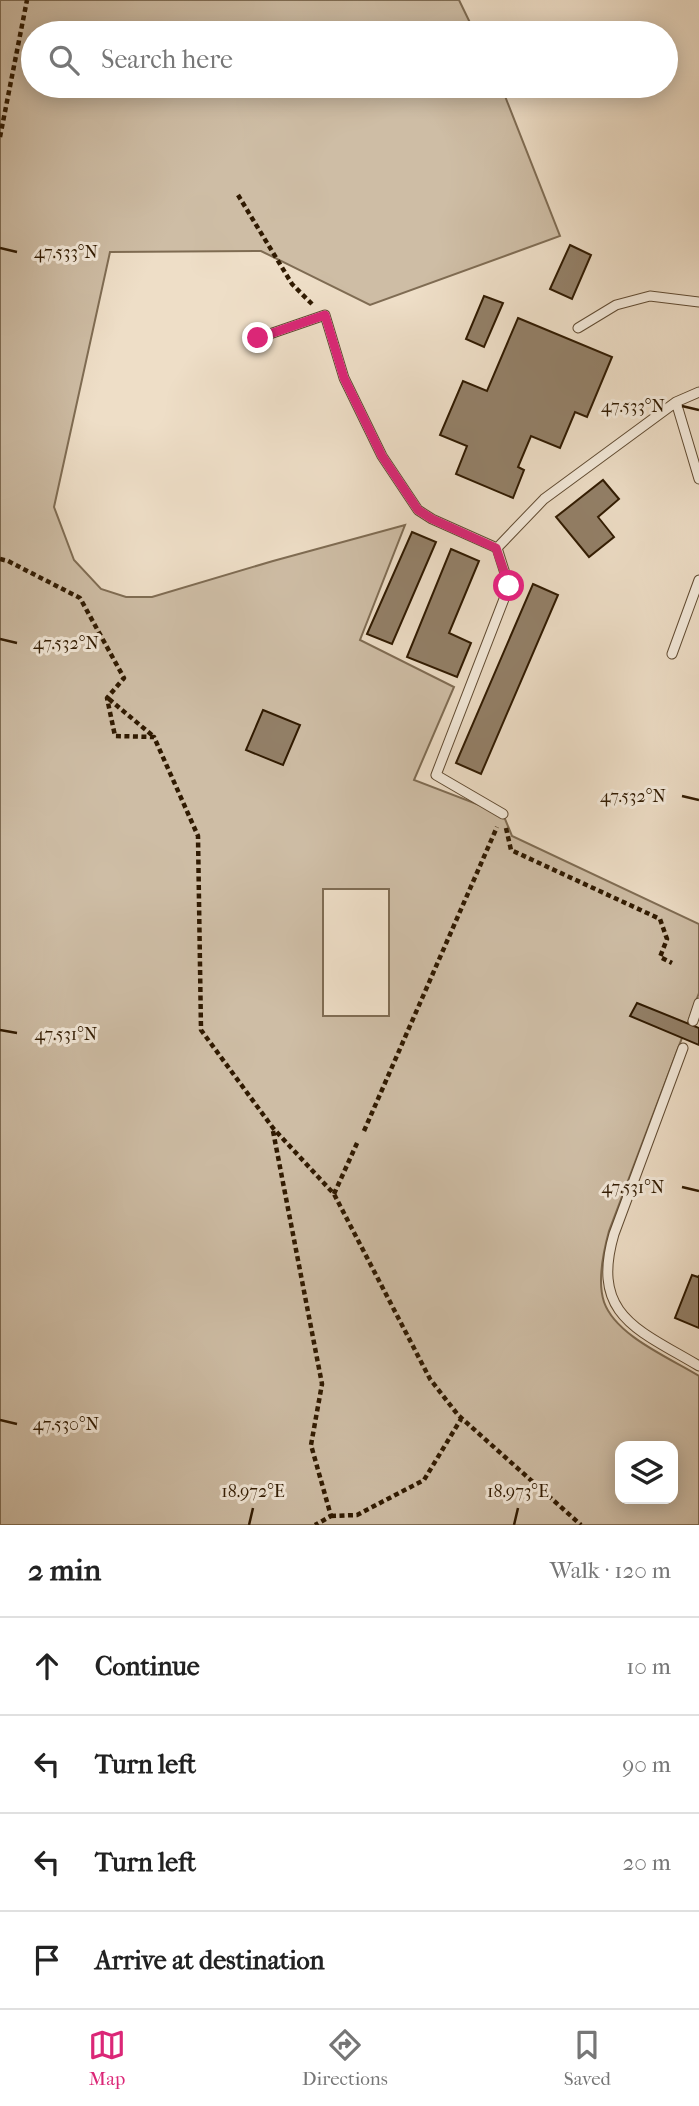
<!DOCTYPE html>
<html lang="en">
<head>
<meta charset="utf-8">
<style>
  :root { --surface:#fff; --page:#f6f6f6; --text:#222; --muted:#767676; --line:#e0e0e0; --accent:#db2777 }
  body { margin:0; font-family:"IM FELL French Canon",serif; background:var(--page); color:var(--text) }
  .controls { position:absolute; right:21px; bottom:21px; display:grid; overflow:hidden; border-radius:14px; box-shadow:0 4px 18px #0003 }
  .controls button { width:63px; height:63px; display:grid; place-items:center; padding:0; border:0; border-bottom:2px solid var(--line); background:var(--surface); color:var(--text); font:35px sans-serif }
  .stop { position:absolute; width:21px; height:21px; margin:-16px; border:5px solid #db2777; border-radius:50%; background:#fff }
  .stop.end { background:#db2777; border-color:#fff; box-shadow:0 2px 7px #0008 }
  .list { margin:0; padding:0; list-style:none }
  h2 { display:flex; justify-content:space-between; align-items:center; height:91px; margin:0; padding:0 28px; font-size:30px }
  h2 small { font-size:23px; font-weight:400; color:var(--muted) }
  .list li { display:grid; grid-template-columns:46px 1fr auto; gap:21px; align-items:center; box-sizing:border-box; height:98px; padding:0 28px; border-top:2px solid var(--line) }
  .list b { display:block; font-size:26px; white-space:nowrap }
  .list em { font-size:23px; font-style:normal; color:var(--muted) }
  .icon { flex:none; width:38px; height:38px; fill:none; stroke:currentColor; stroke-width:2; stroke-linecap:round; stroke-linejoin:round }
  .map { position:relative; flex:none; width:699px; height:1525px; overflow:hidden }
  .search { position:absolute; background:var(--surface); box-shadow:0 4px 18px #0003; left:21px; right:21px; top:21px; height:77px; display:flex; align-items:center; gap:18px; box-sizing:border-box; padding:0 24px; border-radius:38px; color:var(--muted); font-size:26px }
  .sheet { height:483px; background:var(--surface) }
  nav { display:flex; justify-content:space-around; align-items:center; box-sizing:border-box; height:98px; border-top:2px solid var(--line); background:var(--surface); font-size:19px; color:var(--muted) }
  nav a { display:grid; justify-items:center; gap:4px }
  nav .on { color:var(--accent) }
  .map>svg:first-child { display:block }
</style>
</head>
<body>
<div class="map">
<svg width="699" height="1525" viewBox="0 0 699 1525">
  <rect width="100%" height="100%" fill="#eedec7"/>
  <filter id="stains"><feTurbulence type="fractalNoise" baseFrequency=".00286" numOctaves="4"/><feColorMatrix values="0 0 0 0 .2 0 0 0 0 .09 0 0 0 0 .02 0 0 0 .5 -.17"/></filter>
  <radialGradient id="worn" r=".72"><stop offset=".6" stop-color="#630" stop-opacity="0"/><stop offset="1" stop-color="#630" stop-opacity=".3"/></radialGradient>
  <path fill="#cebda5" stroke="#7f6c53" stroke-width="2" fill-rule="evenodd" d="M0,0H459L475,33H33V86H501L560,236L370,305L261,251L110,252L54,507L74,560L101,589L126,597H152L273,561L405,525L360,640L454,687L414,780L503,814L512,836L699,924V993L609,1231C603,1253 597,1281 604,1302C616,1336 670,1358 699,1376V1525H0ZM323,889H389V1016H323ZM620,1446H673V1499H620Z"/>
  <path fill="#938068" stroke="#301a01" stroke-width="2" d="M570,245L591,255L572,299L550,289Z
    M484,296L503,303L484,347L466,339Z
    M518,318L612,357L587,417L575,412L560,448L531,436L518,467L524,470L513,498L456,474L467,446L440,435L463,381L487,391Z
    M603,480L619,499L598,517L614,537L589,557L556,517Z
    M412,532L436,542L392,644L367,634Z
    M451,549L479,561L449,633L471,643L457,677L407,657Z
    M533,584L558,595L481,774L456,763Z
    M263,710L300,725L283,765L246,750Z
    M637,1003L699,1028V1045L630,1016Z
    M692,1275L698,1277L699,1276V1328L675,1318Z"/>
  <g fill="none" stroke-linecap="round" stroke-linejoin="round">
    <defs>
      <path id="service" d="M578,328L616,305L650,296L699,302
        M258,338L325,315L344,378L382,456L418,510L432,519L497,548L544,499L676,402L699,392
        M676,402L699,479
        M497,548L509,586L436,775L503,814
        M672,654L699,580
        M693,1021L699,1003
        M683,1048L614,1234C590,1316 639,1330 699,1366"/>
    </defs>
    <use href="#service" stroke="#604b32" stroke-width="11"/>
    <path stroke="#301a01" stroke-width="4.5" stroke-dasharray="5 3.5" stroke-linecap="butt" d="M0,137L27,0
      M238,195L292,284L312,304
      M0,559L8,561L80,598L124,678L107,698L115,736L154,737L198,836L201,1030L273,1128L334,1194L430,1379L458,1415L581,1525
      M109,699L153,736
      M506,828L511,850L660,919L667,939L660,957L672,963
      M273,1131L322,1384L311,1445L331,1516L315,1525
      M364,1131L497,827
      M334,1194L358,1141
      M331,1516L357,1515L424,1480L461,1419"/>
    <use href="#service" stroke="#f4eadb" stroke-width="9"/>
  </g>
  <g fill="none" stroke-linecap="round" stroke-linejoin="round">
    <path stroke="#db2777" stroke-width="9" d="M258,338L325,315L344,378L382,456L418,510L432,519L496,548L509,586"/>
  </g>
  <path fill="none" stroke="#301a01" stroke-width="2.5" d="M0,248L17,252M682,406L699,410M0,639L17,643M682,796L699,800M0,1030L17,1033M682,1187L699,1191M0,1420L17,1424M249,1525L253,1508M514,1525L518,1508"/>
  <g font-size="18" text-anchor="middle" fill="#301a01" stroke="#f4eadb" stroke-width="6" stroke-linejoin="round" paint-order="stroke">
    <text x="66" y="258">47.533°N</text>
    <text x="633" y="412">47.533°N</text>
    <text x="66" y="649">47.532°N</text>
    <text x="633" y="802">47.532°N</text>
    <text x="66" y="1040">47.531°N</text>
    <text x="633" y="1193">47.531°N</text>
    <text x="66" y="1430">47.530°N</text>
    <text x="253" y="1497">18.972°E</text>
    <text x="518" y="1497">18.973°E</text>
  </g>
  <rect width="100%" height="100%" filter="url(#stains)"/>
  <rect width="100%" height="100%" fill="url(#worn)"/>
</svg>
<div class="controls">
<button><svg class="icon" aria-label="layers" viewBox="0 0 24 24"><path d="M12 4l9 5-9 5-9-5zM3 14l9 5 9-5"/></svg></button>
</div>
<div class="stop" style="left:509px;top:586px"></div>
<div class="stop end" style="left:258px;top:338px"></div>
<div class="search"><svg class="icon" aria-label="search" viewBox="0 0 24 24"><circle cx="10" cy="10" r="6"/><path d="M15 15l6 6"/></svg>Search here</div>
</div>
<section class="sheet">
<h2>2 min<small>Walk · 120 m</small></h2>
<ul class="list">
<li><svg class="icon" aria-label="ahead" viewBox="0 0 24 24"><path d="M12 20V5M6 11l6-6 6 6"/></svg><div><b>Continue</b></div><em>10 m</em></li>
<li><svg class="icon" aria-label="left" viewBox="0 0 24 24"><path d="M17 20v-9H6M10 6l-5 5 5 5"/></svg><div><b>Turn left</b></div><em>90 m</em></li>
<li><svg class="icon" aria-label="left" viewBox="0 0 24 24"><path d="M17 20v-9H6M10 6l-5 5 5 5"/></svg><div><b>Turn left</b></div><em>20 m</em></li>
<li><svg class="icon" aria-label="arrive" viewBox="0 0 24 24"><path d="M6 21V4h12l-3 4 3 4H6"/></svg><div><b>Arrive at destination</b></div></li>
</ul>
</section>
<nav>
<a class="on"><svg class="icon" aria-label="map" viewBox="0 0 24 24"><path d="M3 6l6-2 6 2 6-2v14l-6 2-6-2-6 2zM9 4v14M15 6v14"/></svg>Map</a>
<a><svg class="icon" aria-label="directions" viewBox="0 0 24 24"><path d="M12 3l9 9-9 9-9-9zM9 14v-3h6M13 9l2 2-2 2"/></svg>Directions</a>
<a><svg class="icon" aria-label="saved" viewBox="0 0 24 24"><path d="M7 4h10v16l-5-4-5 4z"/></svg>Saved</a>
</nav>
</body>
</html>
